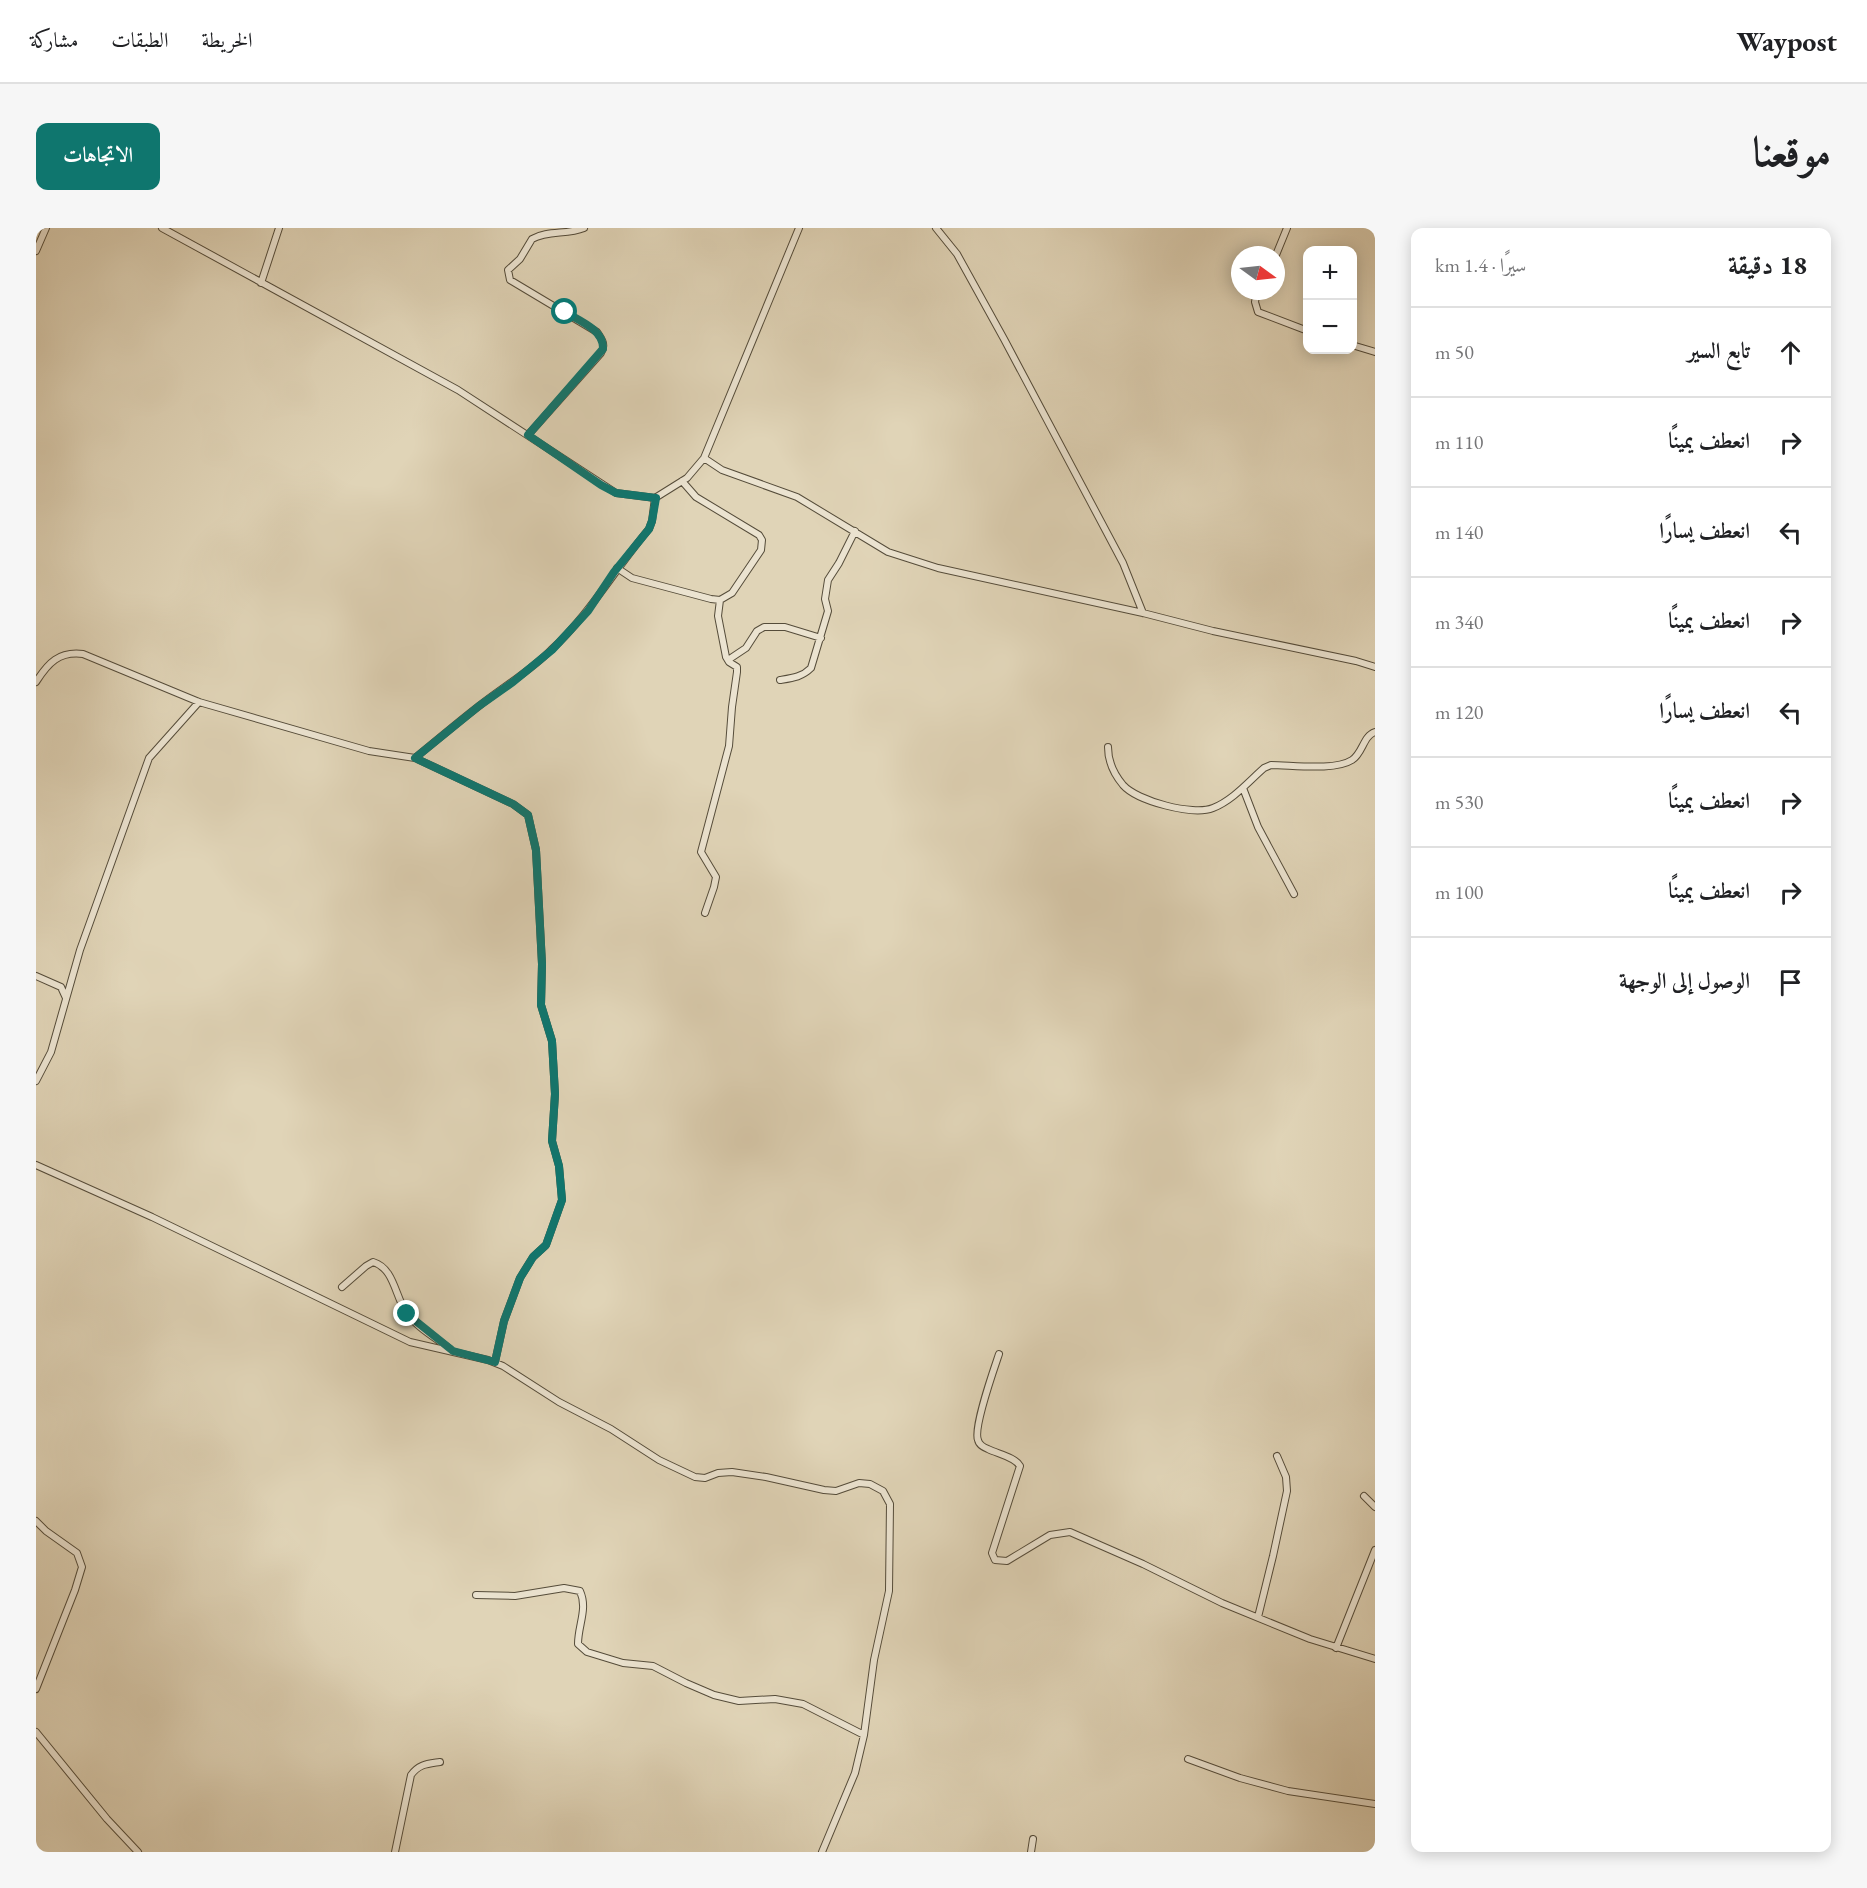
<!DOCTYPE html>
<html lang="ar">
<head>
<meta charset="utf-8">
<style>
  :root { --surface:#fff; --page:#f6f6f6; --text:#202124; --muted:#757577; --line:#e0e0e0; --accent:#0f766e }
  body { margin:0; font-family:"EB Garamond",Amiri,serif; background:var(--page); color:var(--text); direction:rtl }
  .controls { position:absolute; right:18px; top:18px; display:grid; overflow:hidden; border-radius:12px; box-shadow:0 3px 15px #0003 }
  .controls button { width:54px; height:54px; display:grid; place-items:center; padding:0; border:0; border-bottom:2px solid var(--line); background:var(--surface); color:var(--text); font:30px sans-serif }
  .compass { position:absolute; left:1195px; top:18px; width:54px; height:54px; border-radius:50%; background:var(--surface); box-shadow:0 3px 15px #0003; rotate:105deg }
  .stop { position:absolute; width:18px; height:18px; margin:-14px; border:4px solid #0f766e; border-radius:50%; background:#fff }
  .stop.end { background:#0f766e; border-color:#fff; box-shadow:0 2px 6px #0008 }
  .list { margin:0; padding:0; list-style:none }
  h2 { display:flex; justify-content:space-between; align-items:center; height:78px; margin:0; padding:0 24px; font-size:26px }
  h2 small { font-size:20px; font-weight:400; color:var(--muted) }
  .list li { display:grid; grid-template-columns:39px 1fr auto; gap:18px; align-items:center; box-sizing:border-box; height:90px; padding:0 24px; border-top:2px solid var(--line) }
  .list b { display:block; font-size:22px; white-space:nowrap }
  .list em { font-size:20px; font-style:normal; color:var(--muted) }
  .icon { flex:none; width:33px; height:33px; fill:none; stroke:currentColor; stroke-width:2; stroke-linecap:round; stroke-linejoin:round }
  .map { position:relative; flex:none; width:1339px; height:1624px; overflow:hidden; direction:ltr; border-radius:12px }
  header { display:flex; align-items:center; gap:36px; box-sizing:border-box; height:84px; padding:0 30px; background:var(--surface); border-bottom:2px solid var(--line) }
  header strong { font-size:28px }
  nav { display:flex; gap:33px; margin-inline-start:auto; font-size:21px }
  .intro { display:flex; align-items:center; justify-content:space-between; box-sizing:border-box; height:144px; padding:0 36px }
  h1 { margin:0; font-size:42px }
  .button { padding:15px 27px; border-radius:12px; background:var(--accent); color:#fff; font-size:21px; font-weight:700 }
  main { display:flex; gap:36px; padding:0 36px }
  aside { flex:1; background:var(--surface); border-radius:12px; box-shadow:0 3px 15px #0003 }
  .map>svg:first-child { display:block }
</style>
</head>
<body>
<header>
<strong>Waypost</strong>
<nav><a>الخريطة</a><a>الطبقات</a><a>مشاركة</a></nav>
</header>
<div class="intro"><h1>موقعنا</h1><a class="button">الاتجاهات</a></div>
<main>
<aside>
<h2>18 دقيقة<small>سيرًا · 1.4 km</small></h2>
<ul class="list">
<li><svg class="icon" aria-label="ahead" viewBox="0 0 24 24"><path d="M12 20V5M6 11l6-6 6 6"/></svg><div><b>تابع السير</b></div><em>50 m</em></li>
<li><svg class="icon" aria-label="right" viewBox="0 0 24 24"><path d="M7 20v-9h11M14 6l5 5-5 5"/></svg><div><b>انعطف يمينًا</b></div><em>110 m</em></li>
<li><svg class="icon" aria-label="left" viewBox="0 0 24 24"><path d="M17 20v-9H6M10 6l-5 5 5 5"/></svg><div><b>انعطف يسارًا</b></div><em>140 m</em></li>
<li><svg class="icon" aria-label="right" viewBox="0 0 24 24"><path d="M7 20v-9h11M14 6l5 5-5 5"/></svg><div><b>انعطف يمينًا</b></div><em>340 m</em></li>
<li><svg class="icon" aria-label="left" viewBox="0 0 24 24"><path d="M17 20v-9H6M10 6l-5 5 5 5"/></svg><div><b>انعطف يسارًا</b></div><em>120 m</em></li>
<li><svg class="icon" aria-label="right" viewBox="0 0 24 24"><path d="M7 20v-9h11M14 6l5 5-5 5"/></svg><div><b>انعطف يمينًا</b></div><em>530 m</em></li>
<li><svg class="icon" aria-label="right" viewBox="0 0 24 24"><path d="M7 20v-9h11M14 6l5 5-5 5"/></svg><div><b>انعطف يمينًا</b></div><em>100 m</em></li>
<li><svg class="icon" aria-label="arrive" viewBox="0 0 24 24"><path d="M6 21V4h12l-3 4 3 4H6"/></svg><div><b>الوصول إلى الوجهة</b></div></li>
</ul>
</aside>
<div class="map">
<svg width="1339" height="1624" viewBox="0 0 1339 1624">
  <rect width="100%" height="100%" fill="#e0d4b7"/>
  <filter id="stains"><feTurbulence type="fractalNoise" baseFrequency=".00333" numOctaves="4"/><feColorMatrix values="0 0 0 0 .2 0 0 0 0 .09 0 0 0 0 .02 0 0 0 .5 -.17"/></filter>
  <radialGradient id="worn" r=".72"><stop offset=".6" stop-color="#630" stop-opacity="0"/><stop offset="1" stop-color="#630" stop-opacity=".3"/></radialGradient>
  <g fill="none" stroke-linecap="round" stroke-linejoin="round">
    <defs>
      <path id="minor" d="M126,0L422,162L580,265L619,270L651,250L668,230L763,0
        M900,0L921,26L968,111L1087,335L1107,385
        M0,23L10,0
        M1240,27L1251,0
        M225,55L243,0
        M1221,63L1219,74L1222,84L1272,103
        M1316,117L1339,124
        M492,207L565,125C570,117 566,111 561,104L474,52L472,42L484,31L496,11C512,2 531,7 548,0
        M668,230L686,242L761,269L852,324L902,340L1107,385L1177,403L1320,433L1339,439
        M581,340L596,350L675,371L684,372L696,365L725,322L726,312L723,307L660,269L646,253
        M692,432L710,420L721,403L728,399H749L785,410
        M744,452C757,450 766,449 775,440L792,383L789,371L792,352L803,335L819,303
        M0,454C12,435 23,423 47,426L163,474L333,523L379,530L477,576L492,587L500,622L506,736L505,777L516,813L519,866L516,913L523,938L526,972L510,1017L497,1029L484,1050L468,1093L459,1134
        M1072,519C1072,533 1077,545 1087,557C1101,573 1157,588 1177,580C1197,572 1212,554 1228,540L1235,537C1256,537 1299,543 1316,532C1327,525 1327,508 1339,504
        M379,530C400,513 421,495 443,478C467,459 493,444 515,422C553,387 579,341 613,301L616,293L619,270
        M1207,560L1222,599L1258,666
        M669,685L678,659L680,649L665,624L693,518L696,479L701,444V439L693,434L690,429L682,388L684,372
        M0,748L25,759L30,770
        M0,853L15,824L44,722L113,530L163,474
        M0,937L116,989L374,1114L452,1132L467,1138L523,1174L575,1201L623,1232L659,1249L669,1250L682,1245L696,1244L730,1249L788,1262L800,1263L823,1255L834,1256L847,1263L854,1276L853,1363L838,1432L828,1507L819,1545L786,1624
        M306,1059L330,1038L337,1034C358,1040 359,1068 370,1084C380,1099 400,1110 414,1121
        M963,1126C958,1141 937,1200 942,1212C943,1217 947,1219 952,1221C962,1226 979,1229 984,1238L956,1325L959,1332L971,1333L1014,1307L1034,1304L1107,1336L1186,1375L1274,1411L1339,1431
        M1328,1268L1339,1279
        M0,1293L10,1303L41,1325L46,1339L39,1362L0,1461
        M440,1367L479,1368L528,1360L544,1363C552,1381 542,1397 542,1416L551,1424L587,1435L617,1438L650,1455L678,1467L703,1473L739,1471L767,1476L828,1507
        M1222,1389L1237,1328L1251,1263L1250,1249L1241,1228
        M1300,1420L1339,1322
        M0,1504L71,1591L102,1624
        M1152,1531L1204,1550L1252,1563L1339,1576
        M359,1624L375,1547C383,1536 391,1536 404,1534
        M995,1624L997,1611"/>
    </defs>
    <use href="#minor" stroke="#554c3a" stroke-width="8"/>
    <use href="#minor" stroke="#ebe3d0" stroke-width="6"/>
  </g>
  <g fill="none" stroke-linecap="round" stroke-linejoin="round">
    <path stroke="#0f766e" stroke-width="8" d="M371,1086L417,1123L459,1134L468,1093L484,1050L497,1029L510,1017L526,972L523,938L516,913L519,866L516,813L505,777L506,736L500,622L492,587L477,576L379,530L443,478L477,454L516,422L552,383L578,344L613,301L616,293L620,270L580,265L565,257L492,207L567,121C568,102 544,93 529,84"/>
  </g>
  <rect width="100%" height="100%" filter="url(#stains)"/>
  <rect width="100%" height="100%" fill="url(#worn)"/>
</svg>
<div class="controls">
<button>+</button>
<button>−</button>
</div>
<svg class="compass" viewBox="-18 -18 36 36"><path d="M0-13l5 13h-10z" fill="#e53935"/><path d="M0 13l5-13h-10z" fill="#757577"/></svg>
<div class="stop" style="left:529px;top:84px"></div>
<div class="stop end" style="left:371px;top:1086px"></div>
</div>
</main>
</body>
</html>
